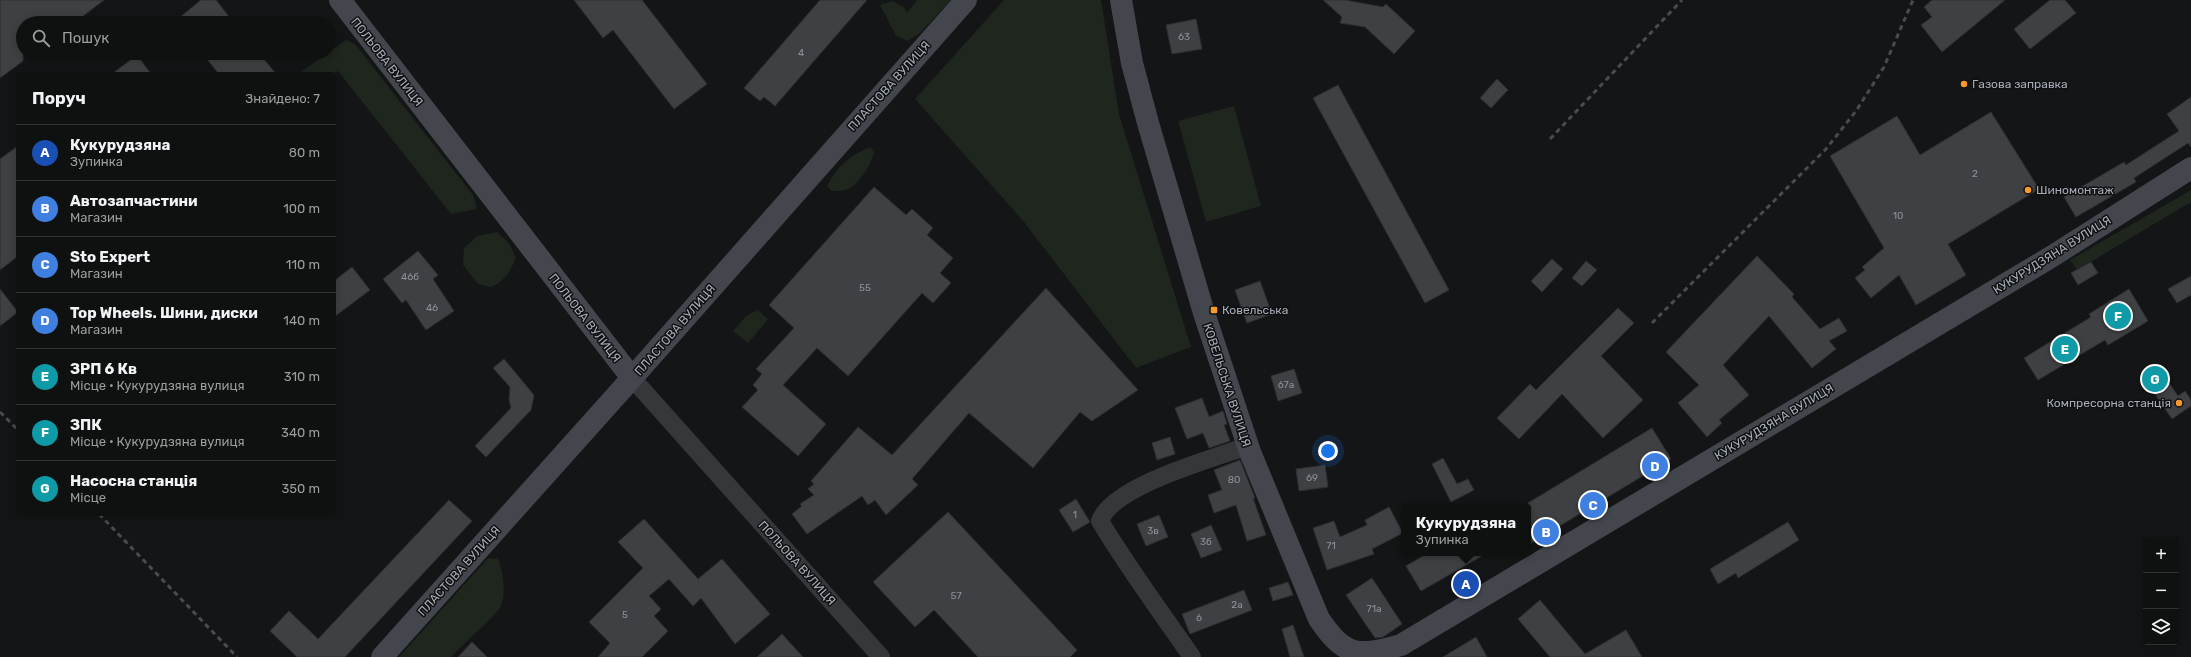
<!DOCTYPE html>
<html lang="uk">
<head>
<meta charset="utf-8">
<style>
  :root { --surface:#0f1010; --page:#181919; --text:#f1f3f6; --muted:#9b9d9f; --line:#2f3030; --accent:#0b8043 }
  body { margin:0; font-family:Rubik,sans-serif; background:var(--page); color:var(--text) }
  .controls { position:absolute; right:12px; bottom:12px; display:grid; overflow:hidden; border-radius:4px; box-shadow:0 2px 10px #0003 }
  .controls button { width:36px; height:36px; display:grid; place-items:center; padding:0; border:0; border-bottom:1px solid var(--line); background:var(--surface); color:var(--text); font:20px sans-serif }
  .you { position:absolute; left:1328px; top:451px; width:14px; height:14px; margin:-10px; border:3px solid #fff; border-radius:50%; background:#1a73e8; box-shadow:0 0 0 6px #1a73e833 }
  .badge { display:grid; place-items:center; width:26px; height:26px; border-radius:50%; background:var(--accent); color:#fff; font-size:13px; font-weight:700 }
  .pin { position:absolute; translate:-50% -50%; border:2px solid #fff; box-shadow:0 1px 4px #0006 }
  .popup { position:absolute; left:1401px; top:504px; width:130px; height:52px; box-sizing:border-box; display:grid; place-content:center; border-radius:4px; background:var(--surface); filter:drop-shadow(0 1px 3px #0005); font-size:13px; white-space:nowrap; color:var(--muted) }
  .popup b { font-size:15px; color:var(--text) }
  .popup::after { content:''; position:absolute; left:50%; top:100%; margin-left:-8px; border:8px solid transparent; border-top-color:var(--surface) }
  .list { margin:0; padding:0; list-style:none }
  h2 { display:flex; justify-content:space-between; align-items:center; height:52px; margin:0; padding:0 16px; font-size:17px }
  h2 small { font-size:13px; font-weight:400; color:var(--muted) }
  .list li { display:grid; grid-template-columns:26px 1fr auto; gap:12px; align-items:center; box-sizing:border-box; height:56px; padding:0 16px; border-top:1px solid var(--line) }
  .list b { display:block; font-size:15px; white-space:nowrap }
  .list p { margin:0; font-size:13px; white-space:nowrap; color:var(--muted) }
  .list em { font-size:13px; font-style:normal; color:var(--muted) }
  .icon { flex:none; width:22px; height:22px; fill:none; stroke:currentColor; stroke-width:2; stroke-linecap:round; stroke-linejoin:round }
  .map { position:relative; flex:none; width:2191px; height:657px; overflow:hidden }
  .search { position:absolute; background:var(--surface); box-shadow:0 2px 10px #0003; left:16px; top:16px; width:320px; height:44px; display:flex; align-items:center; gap:10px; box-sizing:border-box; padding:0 14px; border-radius:22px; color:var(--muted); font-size:15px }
  .panel { position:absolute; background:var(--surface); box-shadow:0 2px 10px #0003; left:16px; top:72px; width:320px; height:444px; border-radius:4px }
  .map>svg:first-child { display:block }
</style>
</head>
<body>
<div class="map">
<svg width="2191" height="657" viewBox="0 0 2191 657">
  <rect width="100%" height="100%" fill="#141516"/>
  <path fill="#1e261e" d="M917,0H951L920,33L908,41L896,36L880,5L892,1L904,7L907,13Z
    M1004,0H1101L1119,114L1191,347L1136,368L1024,222L915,99Z
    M346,40L355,44L473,195L477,209L451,214L338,71L333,74H298Z
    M1234,106L1261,206L1206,222L1178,121Z
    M871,147L874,153C871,165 859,184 848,189C843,191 837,191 831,191L827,186C837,167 850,154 871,147Z
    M2191,190V202L2077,270L2070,260Z
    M497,232L509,243L516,258C510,272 505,281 491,287L478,284L463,265L464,248L477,236Z
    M758,310L768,319L748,343L733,331L746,316Z
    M488,558L498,559C503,570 507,597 500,608C489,622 464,643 451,657H399Z"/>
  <path fill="#3e4043" stroke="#2e2f32" d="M0,0H104L74,23H23V61L0,78Z
    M201,0H216L234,23H173Z
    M574,0H642L707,84L674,109L613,30L603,38Z
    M820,0H867L775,106L764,97L760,101L744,88Z
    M1323,0H1345L1383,7L1386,4L1415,31L1394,54L1365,27L1340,23L1342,17Z
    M1932,0H2005L1942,52L1921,25L1932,17L1924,7Z
    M2050,0H2065L2076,13L2030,49L2014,29Z
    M1196,19L1202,49L1172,54L1166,25Z
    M202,53H259L276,74H219Z
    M137,55L151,74H112Z
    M1497,79L1508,90L1491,108L1480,98Z
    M1338,85L1449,290L1425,303L1313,98Z
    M2191,97V147L2188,143L2134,178L2136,182L2076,217L2064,197L2124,162L2126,165L2179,131L2167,114Z
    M1991,112L2039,189L1948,244L1966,275L1916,305L1899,275L1871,298L1855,278L1865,270L1862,267L1884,248L1830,156L1897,116L1920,155Z
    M18,146V256L0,270V159Z
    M874,187L906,215L912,209L933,228L927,235L953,258L940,273L951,283L933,303L922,293L848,376L817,348L783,385L826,424L798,456L742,407L758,390L753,385L762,374L756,369L794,328L769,305Z
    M418,251L438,275L433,279L454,311L426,330L406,300L402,303L383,279Z
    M1757,256L1794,294L1792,297L1820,329L1839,318L1847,331L1829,341L1836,349L1812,368L1769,316L1723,365L1749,395L1719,420L1722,423L1707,437L1678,403L1699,385L1666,352Z
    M1552,259L1563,269L1542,292L1531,281Z
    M1586,261L1597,270L1582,286L1572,278Z
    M2091,262L2098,273L2078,285L2071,273Z
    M352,267L370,290L334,317V281Z
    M2191,276V295L2177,303L2168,289Z
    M1260,281L1272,314L1247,323L1235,290Z
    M1046,288L1138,390L1092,421L1080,412L1033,468L969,413L912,479L918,485L886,515L875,500L868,505L862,496L807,534L792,514L802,506L800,504L814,495L808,489L814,484L811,481L858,427L892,455Z
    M0,289L18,312L0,326Z
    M2129,289L2148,321L2108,345L2105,340L2038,380L2024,358L2091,317L2089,314Z
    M1618,308L1634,323L1601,356L1643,400L1603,438L1562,394L1519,439L1497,418L1530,384L1536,390Z
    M504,359L534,395L531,410L486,457L475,446L511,408L509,399L510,387L493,368Z
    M2159,368L2178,396L2185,391L2191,400V406L2172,419L2144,378Z
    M1294,369L1302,393L1278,401L1271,376Z
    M1202,398L1209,417L1223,411L1227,424L1224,425L1230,441L1209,448L1203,433L1187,439L1175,408Z
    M1652,428L1671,459L1528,545V503Z
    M1170,437L1175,454L1157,460L1152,443Z
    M1443,458L1457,484L1468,479L1474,490L1451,502L1432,464Z
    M1240,460L1255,498H1253L1266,535L1247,541L1236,505L1214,513L1208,495L1222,490L1214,470Z
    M1325,465L1328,487L1299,491L1296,469Z
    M1076,499L1090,522L1073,532L1059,510Z
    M449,500L472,521L345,657H297L270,631L289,611L318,639Z
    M1389,507L1403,533L1372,549L1374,554L1327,570L1313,528L1334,521L1340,537L1367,525L1365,520Z
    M948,512L1077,650L1070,657H978L934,610L915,627L873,582Z
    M1159,515L1168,537L1146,546L1137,524Z
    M644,519L698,579L722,559L770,614L735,644L701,598L693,606L669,579L649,596L661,609L654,616L668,631L642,657H598L610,643L589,622L643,568L618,542Z
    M1788,522L1799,540L1738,578L1736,573L1718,584L1710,569Z
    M1211,525L1222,550L1201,558L1191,534Z
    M1428,553H1487L1421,591L1406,566Z
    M1372,578L1402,624L1383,637L1375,638L1346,595Z
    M1288,582L1293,595L1273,601L1269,588Z
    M1244,590L1252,610L1190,634L1182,614Z
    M1540,600L1585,654L1626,630L1642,657H1550L1518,619Z
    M1293,625L1304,657H1290L1282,629Z
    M782,634L803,657H757Z
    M1476,637L1487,657H1443Z
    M472,642L487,657H458Z"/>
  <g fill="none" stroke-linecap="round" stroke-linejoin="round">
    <path stroke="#35373b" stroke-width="18" d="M632,378L881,657
      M1192,657C1161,612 1128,568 1100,521C1112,486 1214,458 1248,446"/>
    <path stroke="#43464c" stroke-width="22" d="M340,0L632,378
      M1121,0L1132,63L1148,123L1204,313L1250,452L1319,619C1345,657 1357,657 1401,645L2051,257L2191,168
      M382,657L632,378L966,0"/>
    <path stroke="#484b51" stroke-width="3" stroke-dasharray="5 4" stroke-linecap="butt" d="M1550,139L1682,0
      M1652,323L1826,149L1856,111L1884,67L1913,0
      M0,412L18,430
      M99,514L237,657"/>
  </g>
  <g fill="#f99a2a" stroke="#0f1011" stroke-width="1.5">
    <circle cx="1964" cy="84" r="4"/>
    <circle cx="2028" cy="190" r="4"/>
    <rect x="1210" y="306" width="8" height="8" rx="2"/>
    <circle cx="2179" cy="403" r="4"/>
  </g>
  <g text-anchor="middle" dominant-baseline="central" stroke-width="3" stroke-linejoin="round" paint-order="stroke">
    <g font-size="10" fill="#8c929a">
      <text x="1184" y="37">63</text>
      <text x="801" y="53">4</text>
      <text x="1975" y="174">2</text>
      <text x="1898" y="216">10</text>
      <text x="410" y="277">46б</text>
      <text x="865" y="288">55</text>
      <text x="432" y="308">46</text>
      <text x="1286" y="385">67а</text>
      <text x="1312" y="478">69</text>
      <text x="1234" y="480">80</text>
      <text x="1075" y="515">1</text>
      <text x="1153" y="531">3в</text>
      <text x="1206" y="542">3б</text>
      <text x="1331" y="546">71</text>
      <text x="956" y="596">57</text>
      <text x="1237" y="605">2а</text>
      <text x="1374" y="609">71а</text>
      <text x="625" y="615">5</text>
      <text x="1199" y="618">6</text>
    </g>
    <g font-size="12" fill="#a6adb7" stroke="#0f1011">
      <text transform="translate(387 62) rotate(52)">ПОЛЬОВА ВУЛИЦЯ</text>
      <text transform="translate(889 86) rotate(-48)">ПЛАСТОВА ВУЛИЦЯ</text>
      <text transform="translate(2052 255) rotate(-32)">КУКУРУДЗЯНА ВУЛИЦЯ</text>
      <text transform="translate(585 318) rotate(52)">ПОЛЬОВА ВУЛИЦЯ</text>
      <text transform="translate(675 330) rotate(-49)">ПЛАСТОВА ВУЛИЦЯ</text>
      <text transform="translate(1227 385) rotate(72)">КОВЕЛЬСЬКА ВУЛИЦЯ</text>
      <text transform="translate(1774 422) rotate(-31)">КУКУРУДЗЯНА ВУЛИЦЯ</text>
      <text transform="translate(797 563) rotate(48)">ПОЛЬОВА ВУЛИЦЯ</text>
      <text transform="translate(459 571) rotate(-48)">ПЛАСТОВА ВУЛИЦЯ</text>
    </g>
    <g font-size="12" fill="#a6adb7" stroke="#0f1011" text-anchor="start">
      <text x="1972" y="84">Газова заправка</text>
      <text x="2036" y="190">Шиномонтаж</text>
      <text x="1222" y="310">Ковельська</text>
      <text x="2171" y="403" text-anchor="end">Компресорна станція</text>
    </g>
  </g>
</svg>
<div class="controls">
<button>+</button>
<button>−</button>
<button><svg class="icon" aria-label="layers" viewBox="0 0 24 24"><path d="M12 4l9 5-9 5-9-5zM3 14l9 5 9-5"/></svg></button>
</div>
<div class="you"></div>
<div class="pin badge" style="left:1466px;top:584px;background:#1a4fb4">A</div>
<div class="popup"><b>Кукурудзяна</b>Зупинка</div>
<div class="pin badge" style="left:1546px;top:532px;background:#3f7fe0">B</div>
<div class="pin badge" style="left:1593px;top:505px;background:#3f7fe0">C</div>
<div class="pin badge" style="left:1655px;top:466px;background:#3f7fe0">D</div>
<div class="pin badge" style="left:2065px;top:349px;background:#0f9aa8">E</div>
<div class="pin badge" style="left:2118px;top:316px;background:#0f9aa8">F</div>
<div class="pin badge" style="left:2155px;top:379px;background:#0f9aa8">G</div>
<div class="search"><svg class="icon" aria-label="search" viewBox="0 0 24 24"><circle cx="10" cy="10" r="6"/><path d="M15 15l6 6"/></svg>Пошук</div>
<section class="panel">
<h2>Поруч<small>Знайдено: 7</small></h2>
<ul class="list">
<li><span class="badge" style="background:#1a4fb4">A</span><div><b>Кукурудзяна</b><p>Зупинка</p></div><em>80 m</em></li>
<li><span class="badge" style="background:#3f7fe0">B</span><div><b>Автозапчастини</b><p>Магазин</p></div><em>100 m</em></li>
<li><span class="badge" style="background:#3f7fe0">C</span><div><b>Sto Expert</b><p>Магазин</p></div><em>110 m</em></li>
<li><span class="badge" style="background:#3f7fe0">D</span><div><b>Top Wheels. Шини, диски</b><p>Магазин</p></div><em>140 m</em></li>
<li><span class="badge" style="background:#0f9aa8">E</span><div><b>ЗРП 6 Кв</b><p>Місце · Кукурудзяна вулиця</p></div><em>310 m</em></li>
<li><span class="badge" style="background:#0f9aa8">F</span><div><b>ЗПК</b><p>Місце · Кукурудзяна вулиця</p></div><em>340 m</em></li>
<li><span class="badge" style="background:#0f9aa8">G</span><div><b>Насосна станція</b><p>Місце</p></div><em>350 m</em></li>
</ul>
</section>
</div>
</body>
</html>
